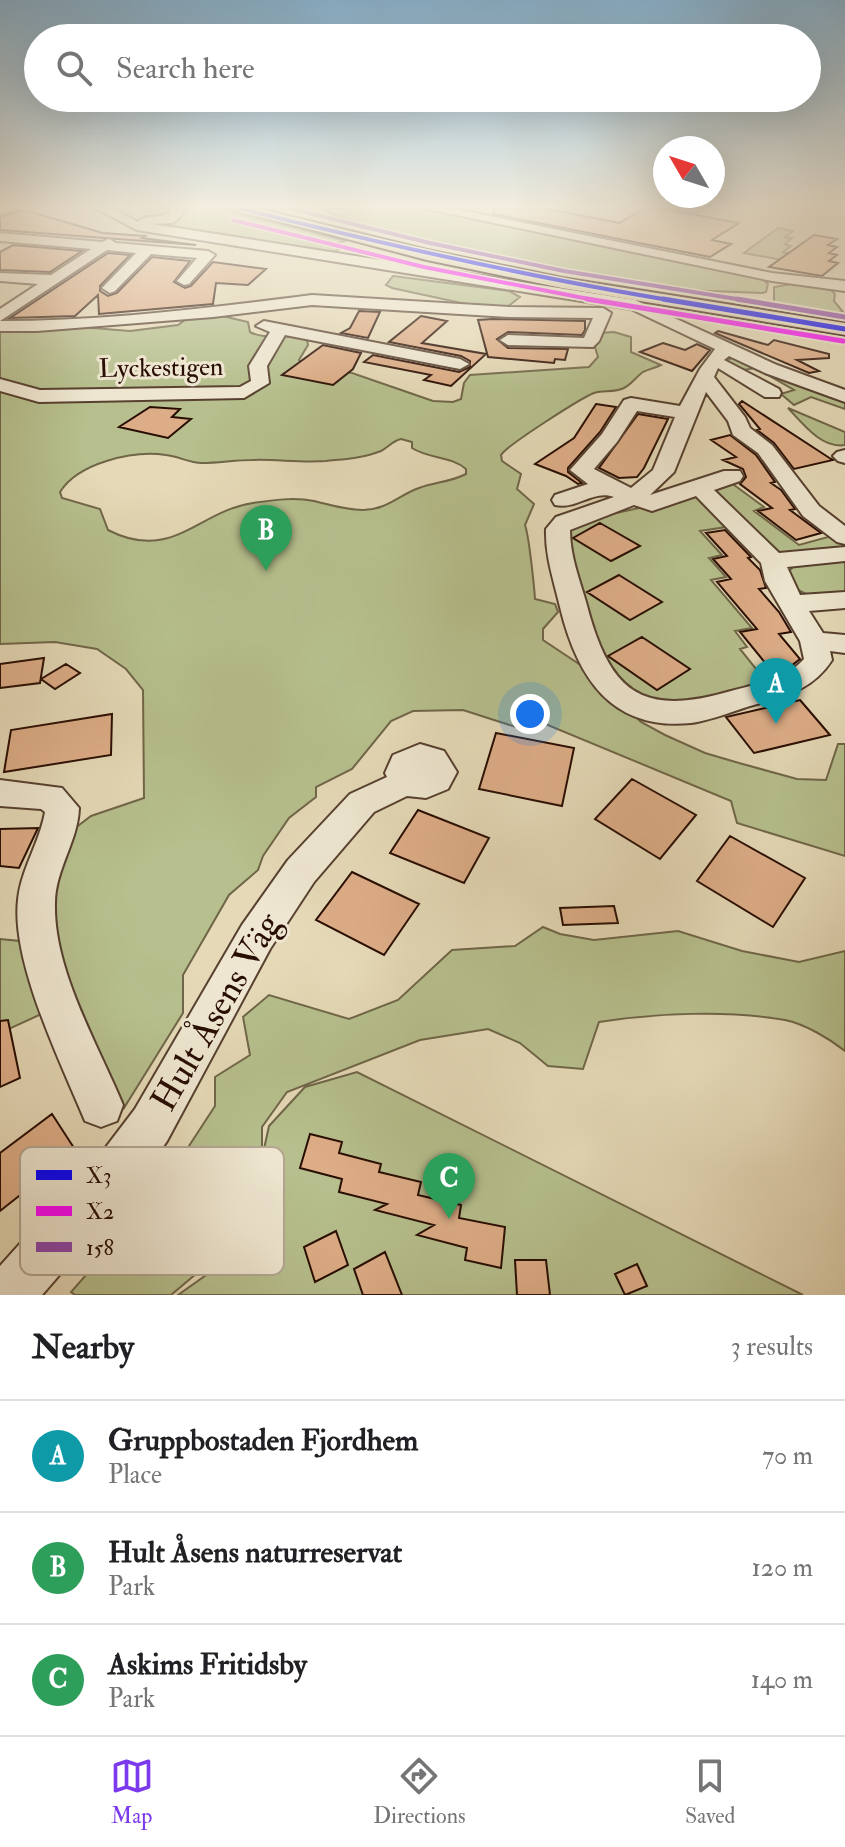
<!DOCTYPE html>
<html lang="en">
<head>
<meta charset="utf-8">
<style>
  :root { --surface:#fff; --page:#f2f2f2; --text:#202124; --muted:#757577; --line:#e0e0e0; --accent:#7c3aed }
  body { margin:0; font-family:"IM FELL Double Pica",serif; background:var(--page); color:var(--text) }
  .compass { position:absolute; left:653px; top:136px; width:72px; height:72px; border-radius:50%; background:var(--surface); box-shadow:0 8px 32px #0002; rotate:309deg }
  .you { position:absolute; left:530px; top:714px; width:28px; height:28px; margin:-20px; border:6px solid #fff; border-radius:50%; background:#1a73e8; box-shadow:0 0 0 12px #1a73e833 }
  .badge { display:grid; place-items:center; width:52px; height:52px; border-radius:50%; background:var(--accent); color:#fff; font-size:26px; font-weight:700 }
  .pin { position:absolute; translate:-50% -66px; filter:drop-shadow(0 2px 4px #0008) }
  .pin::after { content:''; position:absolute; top:42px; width:28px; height:24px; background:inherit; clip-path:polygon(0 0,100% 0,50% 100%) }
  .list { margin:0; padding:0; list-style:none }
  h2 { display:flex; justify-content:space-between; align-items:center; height:104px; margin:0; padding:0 32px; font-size:34px }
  h2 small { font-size:26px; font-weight:400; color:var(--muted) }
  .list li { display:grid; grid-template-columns:52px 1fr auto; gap:24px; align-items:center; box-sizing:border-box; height:112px; padding:0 32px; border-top:2px solid var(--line) }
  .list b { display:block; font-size:30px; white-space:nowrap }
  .list p { margin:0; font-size:26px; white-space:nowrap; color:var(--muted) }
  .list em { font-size:26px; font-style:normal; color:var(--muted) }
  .icon { flex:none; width:44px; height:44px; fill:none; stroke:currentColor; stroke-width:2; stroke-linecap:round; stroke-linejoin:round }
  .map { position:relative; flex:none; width:845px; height:1295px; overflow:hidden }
  .search { position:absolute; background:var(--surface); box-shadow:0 8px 32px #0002; left:24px; right:24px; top:24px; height:88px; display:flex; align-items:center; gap:20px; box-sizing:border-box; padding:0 28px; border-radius:44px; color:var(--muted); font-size:30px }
  .sheet { height:440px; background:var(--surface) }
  nav { display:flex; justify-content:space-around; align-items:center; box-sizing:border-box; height:112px; border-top:2px solid var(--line); background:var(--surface); font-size:22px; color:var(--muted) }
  nav a { display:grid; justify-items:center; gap:4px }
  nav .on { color:var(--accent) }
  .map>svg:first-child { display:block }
</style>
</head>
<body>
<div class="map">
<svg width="845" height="1295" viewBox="0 0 845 1295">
  <rect width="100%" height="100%" fill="#e5d9b7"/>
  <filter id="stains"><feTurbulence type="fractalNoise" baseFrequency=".0025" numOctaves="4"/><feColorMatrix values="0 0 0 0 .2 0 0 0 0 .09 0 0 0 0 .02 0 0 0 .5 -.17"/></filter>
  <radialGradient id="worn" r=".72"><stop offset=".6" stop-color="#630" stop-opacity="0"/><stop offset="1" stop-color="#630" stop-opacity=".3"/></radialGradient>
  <path fill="#b6bf8d" stroke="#6f6648" stroke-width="2" fill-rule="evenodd" d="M185,208H215L346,241L336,243L345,247L328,254L157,226L169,224Z
    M420,208L760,277L768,284L766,292L762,293L684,290L572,272L371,229L320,209Z
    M778,228L793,231L785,237L792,238L785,244L791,246L783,252L791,254L782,260L744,253Z
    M393,276L509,291L520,297L506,308L489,309L392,288L386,285Z
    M798,283L831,290L835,294L834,301L843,312L830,314L774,303V287Z
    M218,315L248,322L250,332C267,341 288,332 307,340L308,345L299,360L302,364L352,373L433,401L453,402L461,399L464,383L470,375L589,367L598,357L594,344L600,333L614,332L631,337V352L661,365C655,368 649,369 643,372C637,376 632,384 624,388C614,393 604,390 594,393C581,398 506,446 501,455L502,461L521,474L517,489L534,504L525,525C529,536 534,585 535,599L555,604L558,612L543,629V640L582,666L641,722L665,735L705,753L739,763L797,779L826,780L838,744H845V856L737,823L731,801L543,723L516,727L463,710L413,711L391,721L352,769L316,787V797L289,818L263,856L258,870L229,895L183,975V1013L124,1108L115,1085L95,1053L53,942L46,914L66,835L91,816L144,798L143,690L126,669L97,649L55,642L0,644V328L68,326L130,331L178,325L189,317ZM401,439L412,442V448C429,459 451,456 466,469V474C451,482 435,482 419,488C399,495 386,510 363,510C345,510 331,505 314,501C294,497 273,500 253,503C198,511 172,563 108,530L100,509L62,498L60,492C78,463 133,450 166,455C178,456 189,463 202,463C219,463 235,460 252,460C276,459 301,463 326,461C344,459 364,458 381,451C389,447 392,441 401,439Z
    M734,357L845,398V409L811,397L794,405L781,394L794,390L756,368L743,370L725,361Z
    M788,408L845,432V445C822,449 803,424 788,408Z
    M730,482L764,507L754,511L799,545L835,535L845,543V552L772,554L712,492V488Z
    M698,495L733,526L700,531L722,555L709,558L726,577L711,580L752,628L735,631L747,647L740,649L769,685L684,708L632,696L594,646L566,531L589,519Z
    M845,558V597L830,598L826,593H814L810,596L792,587L788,572L795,565Z
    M543,927L560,934L594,940L678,931L742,951L799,962L845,951V1051C830,1039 805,1024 785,1020C728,1010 656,1013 599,1022L583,1069L548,1066L520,1043L488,1029L420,1040L287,1092L262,1127V1158L269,1126L305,1087L357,1072L803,1295H178L233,1256L259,1183L262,1165L228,1247L171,1295H75L71,1292L159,1192L215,1106V1077L250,1055L243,1017L269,995L349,1019L398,1000L452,950L515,946Z
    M0,939L30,942L48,1011L0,1033Z"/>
  <path fill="#ddad87" stroke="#280d02" stroke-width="2" d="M494,208H543L619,223L645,208H658L739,223L712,240L731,244L710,257L493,214Z
    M24,210L103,233L145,236L142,238L196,245L0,230V217Z
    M814,235L837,239L828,245L837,247L829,253L837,255L829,261L838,263L822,276L769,267Z
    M13,245L82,251L50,272L0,270V252Z
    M108,253L130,255L100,286V291L108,296L117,293L152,257L190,261L174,282L185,288L191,286L213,262L266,269L248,285L216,283L213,304L99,314L98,295L75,316L10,318Z
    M359,311L380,312L368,338L341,333L350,328Z
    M421,316L447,321L422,343L486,354L451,386L424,380L431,375L364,362L373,355L459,372L470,367V361L461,356L389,342Z
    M493,319L585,321V330L582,335L508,332L497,339L508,348L568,349L565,360L555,359L554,363L488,357L478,320Z
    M718,331L768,345L774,340L829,354V358L797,360L819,371L809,373L715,333Z
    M663,343L685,350L697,344L710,350L692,371L640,352Z
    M323,345L361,353L353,369L333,385L282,375Z
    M742,401L831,459L833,460L794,469L774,443L757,430L760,429L739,404Z
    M596,404L616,407L600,432L568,468V472L582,483L578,484L566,476L535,464L574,438Z
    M150,407L180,409L172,417L191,419L168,438L119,427Z
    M638,414L668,419L644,468L637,477L619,478L599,468Z
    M730,435L756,455L775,482L771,483L781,490L795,509L790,510L821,533L796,540L758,511L772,508L740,484L746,477L743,469L723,460L736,457L711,440Z
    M600,523L640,546L611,561L573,538Z
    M725,530L751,557L748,558L760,570L766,588L759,589L779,612L791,632L779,634L800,659L791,666L771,670L740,632L757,629L717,582L731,579L713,559L727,556L706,533Z
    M619,575L662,602L630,620L587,592Z
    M642,637L690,669L657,690L608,656Z
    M44,658L40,683L0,688V664Z
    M66,664L80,673L55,689L41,679Z
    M800,700L830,735L754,753L726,717Z
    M112,714L111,755L4,772L11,730Z
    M496,733L574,748L562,806L479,789Z
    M632,779L696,815L660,859L595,819Z
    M418,810L489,838L464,883L390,853Z
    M38,828L19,868L0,866V829Z
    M730,836L805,878L773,927L697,881Z
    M352,872L419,904L384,955L316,920Z
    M614,906L618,923L563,925L560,908Z
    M8,1020L20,1078L0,1087V1021Z
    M52,1114L76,1151L0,1211V1153Z
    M310,1134L342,1142L339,1153L381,1164L379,1172L421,1182L418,1195L461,1205L459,1218L505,1227L501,1268L465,1260L467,1248L417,1235L434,1225L375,1210L387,1204L339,1192L342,1179L300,1168Z
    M336,1231L348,1265L315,1282L304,1247Z
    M385,1252L402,1295H363L354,1269Z
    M515,1260H546L550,1295H517Z
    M637,1264L647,1286L625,1295L615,1274Z"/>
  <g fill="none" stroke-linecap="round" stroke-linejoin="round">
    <defs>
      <path id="minor" d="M0,208H19L0,214Z
        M95,208H112L138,222C145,213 162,220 171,211L169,208H183V214L173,223L152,224L635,300L777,365L845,390V402L765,373L729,356L724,360L779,389L781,393L779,397H765L718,368L714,377L745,417L750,428L772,445L819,506L845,526V544L837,542L803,516L758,453L733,435L728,421L706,392L674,472L650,495L724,471H740L743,476L740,481L714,490L779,553L845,547V561L787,567L800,595L845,592V608L809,611L823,633L845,635V653L830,651L832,660C812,691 784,696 750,706C731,712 711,720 691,723C611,731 577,677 560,607C554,581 545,556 546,529L556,517L614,497C594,489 576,510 555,505L552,500L555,495L588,484L570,470L602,434L624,400L631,398L680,406L700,369L715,349L631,309L137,230ZM637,411L675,417L653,470L631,488L594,469L617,442ZM696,496L761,563L765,581L800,641L804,659C785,680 757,684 731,691C640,718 609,691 586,602C579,578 570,555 570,530L634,505L652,511Z
        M423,208H450L772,273L845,281V291L772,281Z
        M675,208H703L697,212Z
        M0,233L102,242L109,239L116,243L208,251L215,255L189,284L184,285L177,281L197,258L151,254L115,291L110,293L102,288L136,253L107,250L0,321V309L38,284L0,281V273L51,275L91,249L0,241Z
        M312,295L509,307L603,308L611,313L599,341L593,347L508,345L500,340L508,335L584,338L593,318L509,317L312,305L213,317L37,331H0V321C104,321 209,308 312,295Z
        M264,321L460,359L469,364L460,369L285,335L267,366L269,383L244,398L39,402L0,391V379L40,390L240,387L251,381L249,366L270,332L256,326Z
        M845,450V463L838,461L833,456L837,452Z
        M420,744L444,751L457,772L448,789L426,798L407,796L374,812L314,882L270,949L167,1141L137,1185L42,1295H0V1266L103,1151L135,1109L242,925L288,860L350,794L387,777L385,773L393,755Z
        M0,780L62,788L79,808C78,841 55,870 55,903C53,969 98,1045 123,1105L117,1121L101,1127L85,1121C61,1063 11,962 18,900C21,869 40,842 45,812L41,809L0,806Z"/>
      <path id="major" d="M229,208H256L427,250L562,278L845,323V335L562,288L427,260Z"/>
    </defs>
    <use href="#minor" stroke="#57402f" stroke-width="4"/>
    <use href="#major" stroke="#280d02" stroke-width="4"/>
    <use href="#minor" fill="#eee6d0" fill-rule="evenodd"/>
    <use href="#major" fill="#e5d9b7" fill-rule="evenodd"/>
    <defs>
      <path id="bus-1-far1" d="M238,208C383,244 527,277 675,301"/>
      <path id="bus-1" d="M663,299L845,329"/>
      <path id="bus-2-far1" d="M233,220L424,267L599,301"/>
      <path id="bus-2" d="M587,299L843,341"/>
      <path id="bus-3-far1" d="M288,208L430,243L564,271L749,301"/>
      <path id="bus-3" d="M737,299L845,317"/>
    </defs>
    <use href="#bus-1-far1" stroke="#eee6d0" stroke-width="7"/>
    <use href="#bus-1" stroke="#eee6d0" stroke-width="9"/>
    <use href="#bus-2-far1" stroke="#eee6d0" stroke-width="7"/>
    <use href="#bus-2" stroke="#eee6d0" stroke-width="9"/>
    <use href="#bus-3-far1" stroke="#eee6d0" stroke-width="7"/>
    <use href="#bus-3" stroke="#eee6d0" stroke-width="9"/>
    <use href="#bus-1-far1" stroke="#00f" stroke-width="4"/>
    <use href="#bus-1" stroke="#00f" stroke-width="5"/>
    <use href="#bus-2-far1" stroke="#f0f" stroke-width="4"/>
    <use href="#bus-2" stroke="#f0f" stroke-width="5"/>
    <use href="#bus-3-far1" stroke="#8e44ad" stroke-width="4"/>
    <use href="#bus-3" stroke="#8e44ad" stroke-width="5"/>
  </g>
  <linearGradient id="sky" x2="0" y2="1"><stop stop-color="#88b6d5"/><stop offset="0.53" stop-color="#f3eedf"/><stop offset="1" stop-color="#f3eedf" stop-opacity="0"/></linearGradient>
  <rect width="845" height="390" fill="url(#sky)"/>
  <g text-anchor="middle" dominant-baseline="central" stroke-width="6" stroke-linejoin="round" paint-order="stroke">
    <g font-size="26" fill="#280d02" stroke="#eee6d0">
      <text transform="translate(161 368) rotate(-1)">Lyckestigen</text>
    </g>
    <g font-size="36" fill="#280d02" stroke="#eee6d0">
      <text transform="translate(216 1012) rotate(-60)">Hult Åsens Väg</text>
    </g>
  </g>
  <rect x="20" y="1147" width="264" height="128" rx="12" fill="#eee6d0" stroke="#b3a592" stroke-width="2"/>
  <rect x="36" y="1170" width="36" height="10" fill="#00f"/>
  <rect x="36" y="1206" width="36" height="10" fill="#f0f"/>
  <rect x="36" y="1242" width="36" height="10" fill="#8e44ad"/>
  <g font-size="22" fill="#280d02">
    <text x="86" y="1183">X3</text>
    <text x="86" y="1219">X2</text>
    <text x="86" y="1255">158</text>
  </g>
  <rect width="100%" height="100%" filter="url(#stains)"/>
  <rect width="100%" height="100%" fill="url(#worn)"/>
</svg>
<svg class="compass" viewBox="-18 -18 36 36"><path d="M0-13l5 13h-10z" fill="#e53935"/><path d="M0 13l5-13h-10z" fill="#757577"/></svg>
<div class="you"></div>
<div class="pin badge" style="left:776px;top:724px;background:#0f9aa8">A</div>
<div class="pin badge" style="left:266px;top:571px;background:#2e9e5b">B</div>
<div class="pin badge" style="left:449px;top:1219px;background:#2e9e5b">C</div>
<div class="search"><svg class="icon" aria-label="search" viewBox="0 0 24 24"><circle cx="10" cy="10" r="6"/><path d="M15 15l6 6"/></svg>Search here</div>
</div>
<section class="sheet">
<h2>Nearby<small>3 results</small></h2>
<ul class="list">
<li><span class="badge" style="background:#0f9aa8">A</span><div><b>Gruppbostaden Fjordhem</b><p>Place</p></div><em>70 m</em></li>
<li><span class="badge" style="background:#2e9e5b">B</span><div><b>Hult Åsens naturreservat</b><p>Park</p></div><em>120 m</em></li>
<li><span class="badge" style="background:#2e9e5b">C</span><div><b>Askims Fritidsby</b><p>Park</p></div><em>140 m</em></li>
</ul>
</section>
<nav>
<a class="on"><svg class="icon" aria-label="map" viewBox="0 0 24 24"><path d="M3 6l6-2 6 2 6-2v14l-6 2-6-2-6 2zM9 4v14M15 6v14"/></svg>Map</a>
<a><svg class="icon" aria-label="directions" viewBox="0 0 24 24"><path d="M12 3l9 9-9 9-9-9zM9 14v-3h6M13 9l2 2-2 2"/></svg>Directions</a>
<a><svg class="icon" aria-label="saved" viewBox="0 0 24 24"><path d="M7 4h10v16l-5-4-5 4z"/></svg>Saved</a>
</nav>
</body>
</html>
